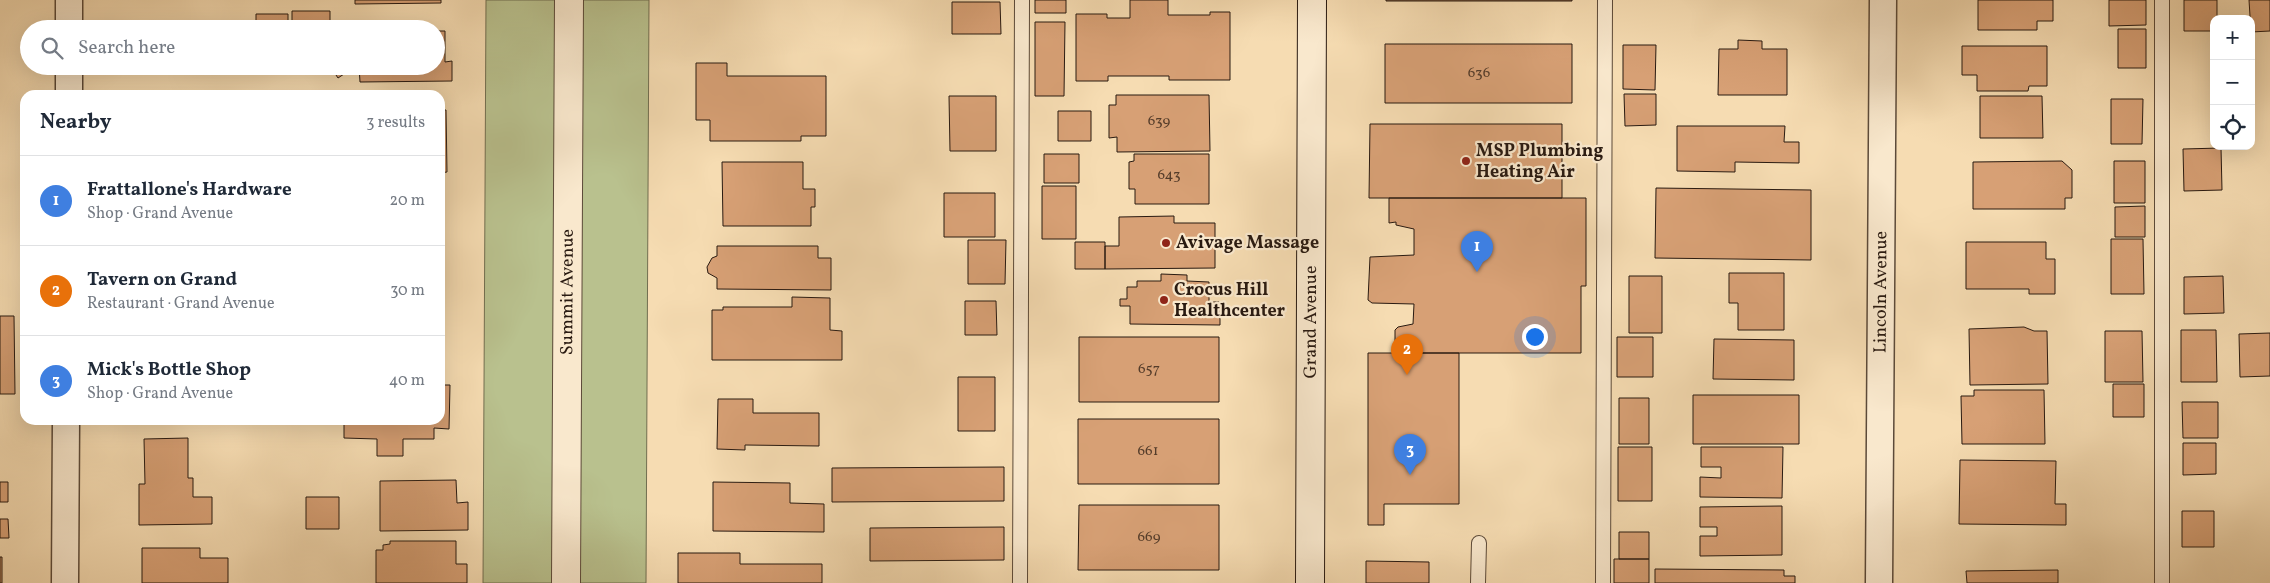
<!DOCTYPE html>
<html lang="en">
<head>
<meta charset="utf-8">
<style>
  :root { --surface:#fff; --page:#f6f6f7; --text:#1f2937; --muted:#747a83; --line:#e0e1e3; --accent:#1a73e8 }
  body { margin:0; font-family:Vollkorn,serif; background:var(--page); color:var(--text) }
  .controls { position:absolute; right:15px; top:15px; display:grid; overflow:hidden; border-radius:10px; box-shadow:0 5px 20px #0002 }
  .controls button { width:45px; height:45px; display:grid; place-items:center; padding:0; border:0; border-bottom:1px solid var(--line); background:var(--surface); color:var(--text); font:25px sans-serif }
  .you { position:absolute; left:1534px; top:336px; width:18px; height:18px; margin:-12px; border:4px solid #fff; border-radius:50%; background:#1a73e8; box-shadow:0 0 0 8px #1a73e833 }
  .badge { display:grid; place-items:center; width:32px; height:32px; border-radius:50%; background:var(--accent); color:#fff; font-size:16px; font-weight:700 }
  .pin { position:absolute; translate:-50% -41px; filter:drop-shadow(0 1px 2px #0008) }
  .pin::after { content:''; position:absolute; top:26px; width:18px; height:15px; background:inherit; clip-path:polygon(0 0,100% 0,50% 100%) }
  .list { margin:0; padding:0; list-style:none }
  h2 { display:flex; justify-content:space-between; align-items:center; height:65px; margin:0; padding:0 20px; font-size:21px }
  h2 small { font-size:16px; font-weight:400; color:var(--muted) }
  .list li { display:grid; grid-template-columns:32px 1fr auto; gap:15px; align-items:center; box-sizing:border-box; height:90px; padding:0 20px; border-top:1px solid var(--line) }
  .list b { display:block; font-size:19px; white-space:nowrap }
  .list p { margin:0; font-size:16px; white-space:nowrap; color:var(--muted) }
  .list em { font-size:16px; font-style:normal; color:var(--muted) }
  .icon { flex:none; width:28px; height:28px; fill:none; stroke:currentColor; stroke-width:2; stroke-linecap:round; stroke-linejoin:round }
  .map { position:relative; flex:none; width:2270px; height:583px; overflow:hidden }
  .search { position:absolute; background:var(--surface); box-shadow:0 5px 20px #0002; left:20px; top:20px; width:425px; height:55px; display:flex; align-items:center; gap:12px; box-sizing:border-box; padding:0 18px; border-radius:28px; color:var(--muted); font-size:19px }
  .panel { position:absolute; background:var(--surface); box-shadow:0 5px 20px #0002; left:20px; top:90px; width:425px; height:335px; border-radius:15px }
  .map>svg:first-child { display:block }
</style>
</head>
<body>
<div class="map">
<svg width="2270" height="583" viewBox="0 0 2270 583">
  <rect width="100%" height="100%" fill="#f6dcb2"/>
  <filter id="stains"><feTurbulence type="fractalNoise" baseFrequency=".004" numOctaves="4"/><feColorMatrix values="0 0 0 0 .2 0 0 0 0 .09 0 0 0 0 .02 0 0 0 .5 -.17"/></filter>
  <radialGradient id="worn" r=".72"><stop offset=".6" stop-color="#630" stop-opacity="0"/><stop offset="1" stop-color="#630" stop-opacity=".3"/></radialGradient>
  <path fill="#b9c18e" stroke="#716e50" d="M486,0H649L646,583H483Z"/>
  <path fill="#d7a075" stroke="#291a11" d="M355,0H441V3L355,4Z
    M1035,0H1066V13H1035Z
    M1130,0H1168V15H1210V12H1230V80H1169V76H1108V81H1076V14H1107V18H1130Z
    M1386,0H1572V1H1386Z
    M1978,0H2053V21H2037V30H1978Z
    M2109,0H2146V25L2109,26Z
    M2184,0H2217V19H2214V31H2184Z
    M2249,0H2270V31L2251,32Z
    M952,2H1000L1001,34H952Z
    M292,11H330V29H292Z
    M256,14H288V29H256Z
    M1035,22H1065L1064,96H1035Z
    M217,24V29H150V26Z
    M2118,29H2146V68H2118Z
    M436,31H445V62L452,61V81L360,82L359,66H436Z
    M1738,40L1762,41V49H1787V95H1718L1719,49H1738Z
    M1385,44H1572V103H1385Z
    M1623,45H1656L1655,90L1623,89Z
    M1962,46H2047V86H2029L2028,91H1977V75H1962Z
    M696,63H727V76H826V136H801V141H710V120H696Z
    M143,66H218V70L143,72Z
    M330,66H352L353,68L338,78Z
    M1624,94H1656V125L1625,126Z
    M1116,95H1209L1210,151L1117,152V137L1109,138V105H1116Z
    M949,96H996V151H950Z
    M1980,96H2042L2043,138H1980Z
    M2111,99H2143L2142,144H2111Z
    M440,110H446L447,172L440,173Z
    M1058,111H1091V141H1058Z
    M1370,124H1562V198H1369Z
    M1677,126H1785L1784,142H1799V163L1735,162V172L1677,171Z
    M2221,148L2222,190L2184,191L2183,149Z
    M1044,154H1079V183H1044Z
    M1134,154H1209V204H1135V189H1129V162L1134,161Z
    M2062,161L2072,170V198H2065V209H1973V162Z
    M2114,161H2145V203H2114Z
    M722,162H803V189H815V207H811V226H723Z
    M1042,186H1076V239H1042Z
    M1656,188L1811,190V260L1655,258Z
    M944,193H995V237H944Z
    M1389,198H1586V286H1581V353H1395V330L1398,327L1413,324L1414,304L1372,303L1368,300L1370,257L1414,255V229L1396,225V222L1389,223Z
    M2145,206V237H2115V207Z
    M1174,216V223H1215V268L1105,269V246H1119V217Z
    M440,233H444V271H440Z
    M2111,239H2143L2144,294H2111Z
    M968,240H1006L1005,284H968Z
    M1075,242H1105V269H1075Z
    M1966,242H2046V259H2055V294H2029V289H1966Z
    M717,246H818V258H831V290L717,289V278L708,273L707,267L712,258L717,256Z
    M1729,273H1784V330H1738V303H1729Z
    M1161,274L1187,275V281L1209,282V302H1220V325L1130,324V306H1120V299H1127V287H1137V281H1161Z
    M1629,276H1662V333H1629Z
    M2223,276L2224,313L2184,314V277Z
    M792,297L830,298V330L842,331V360H712V310H723V307H792Z
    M965,301H996L997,335H965Z
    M0,316H14L15,394H0Z
    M2024,327L2034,331H2047L2048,384L1970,385L1969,329Z
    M2181,330H2216L2217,382H2181Z
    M2105,331H2142L2143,382H2105Z
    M2270,333V376L2240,377L2239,334Z
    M1079,337H1219V402H1079Z
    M1617,337H1653V377H1617Z
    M1714,339L1794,340V380L1713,379Z
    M1368,353H1459V504H1384V525H1368Z
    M958,377H995V431H958Z
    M2113,384H2144V417H2113Z
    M440,385H450L449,429L434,428V439H403V456H377V439L344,438V420H440Z
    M1974,390H2044L2045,444H1962L1961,396H1974Z
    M1693,395H1799V444H1693Z
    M1619,398H1649V444H1619Z
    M718,399H753V413H819V446L745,445V450L717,449Z
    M2182,402H2218V438H2183Z
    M1078,419H1219V484H1078Z
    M188,438V478H193V497H212V524L139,525V484H145L144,439Z
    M2183,443H2216V474L2183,475Z
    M1618,447H1652V501H1618Z
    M1701,447H1783L1782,498L1700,497V477L1721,478V467H1701Z
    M1960,460L2056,461L2055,504H2066V525L1959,524Z
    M1004,467V501L832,502V468Z
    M456,480L457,503L468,502V530L380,531V481Z
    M0,482H8V502H0Z
    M713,482L790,483V503L824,504V532L713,531Z
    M306,497H339V529H306Z
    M1079,505H1219V570H1078Z
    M1782,506V555L1700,556V536H1717V527H1700V507Z
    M2182,511H2214V547H2182Z
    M0,519H8L9,538H0Z
    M1004,527V560L870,561V528Z
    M1619,532H1649V559H1619Z
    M390,541H456V564H467V583H376V550H383V545L390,544Z
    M142,548H200V558H228V583H142Z
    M678,553H740V564H822V583H678Z
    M0,557H2V583H0Z
    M1614,559H1649V583H1614Z
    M1366,561L1429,562V583H1366Z
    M1655,569L1784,570V576H1795V583H1655Z
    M2058,570V583H1967L1966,571Z"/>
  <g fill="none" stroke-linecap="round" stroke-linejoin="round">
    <defs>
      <path id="service" d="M2162,0V583
        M1020,583L1022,0
        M1478,583L1479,543
        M1603,583L1605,0"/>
      <g id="minor">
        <path d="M69,29V0"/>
        <path d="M69,95V66"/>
        <path d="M65,583L66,420"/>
        <path id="s1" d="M1879,583L1883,0"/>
      </g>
      <g id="tertiary">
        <path id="s2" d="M566,583L569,0"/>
      </g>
      <g id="secondary">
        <path id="s3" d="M1310,583L1312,0"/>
      </g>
    </defs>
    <use href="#service" stroke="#5c4a39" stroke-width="16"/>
    <use href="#minor" stroke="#5c4a39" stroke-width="29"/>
    <use href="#tertiary" stroke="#5c4a39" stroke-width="30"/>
    <use href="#secondary" stroke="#291a11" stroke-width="30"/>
    <use href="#service" stroke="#f9e8cd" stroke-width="14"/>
    <use href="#minor" stroke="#f9e8cd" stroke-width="26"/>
    <use href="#tertiary" stroke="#f9e8cd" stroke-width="28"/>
    <use href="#secondary" stroke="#f9e8cd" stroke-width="28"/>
  </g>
  <g fill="#8f2418" stroke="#f9e8cd" stroke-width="2">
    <circle cx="1466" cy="161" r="5"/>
    <circle cx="1166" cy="243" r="5"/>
    <circle cx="1164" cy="300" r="5"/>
  </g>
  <g text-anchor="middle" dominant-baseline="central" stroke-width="4.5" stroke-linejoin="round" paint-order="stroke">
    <g font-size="15" fill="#543c2a">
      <text x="1479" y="73">636</text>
      <text x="1159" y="121">639</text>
      <text x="1169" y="175">643</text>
      <text x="1149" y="369">657</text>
      <text x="1148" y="451">661</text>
      <text x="1149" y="537">669</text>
    </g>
    <g font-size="18" font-weight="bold" fill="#291a11" stroke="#f9e8cd" text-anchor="start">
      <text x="1476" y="151">MSP Plumbing<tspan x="1476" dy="21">Heating Air</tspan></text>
      <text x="1176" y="243">Avivage Massage</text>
      <text x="1174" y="290">Crocus Hill<tspan x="1174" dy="21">Healthcenter</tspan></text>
    </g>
    <g font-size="18" fill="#291a11" stroke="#f9e8cd">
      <text stroke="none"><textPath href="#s2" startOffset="291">Summit Avenue</textPath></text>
      <text stroke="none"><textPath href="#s1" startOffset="291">Lincoln Avenue</textPath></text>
      <text stroke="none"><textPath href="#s3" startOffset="261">Grand Avenue</textPath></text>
    </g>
  </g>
  <rect width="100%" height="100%" filter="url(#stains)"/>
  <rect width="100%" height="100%" fill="url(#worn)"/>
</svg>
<div class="controls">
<button>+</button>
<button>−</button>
<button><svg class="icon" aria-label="locate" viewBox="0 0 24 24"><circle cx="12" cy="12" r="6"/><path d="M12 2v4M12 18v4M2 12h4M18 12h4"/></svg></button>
</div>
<div class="you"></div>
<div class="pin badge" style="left:1477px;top:272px;background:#3f7fe0">1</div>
<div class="pin badge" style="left:1407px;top:375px;background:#e8710a">2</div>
<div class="pin badge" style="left:1410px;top:475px;background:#3f7fe0">3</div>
<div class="search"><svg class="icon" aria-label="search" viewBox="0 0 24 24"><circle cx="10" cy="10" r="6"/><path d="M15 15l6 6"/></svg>Search here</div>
<section class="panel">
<h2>Nearby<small>3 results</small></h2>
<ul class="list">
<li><span class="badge" style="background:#3f7fe0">1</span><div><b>Frattallone's Hardware</b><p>Shop · Grand Avenue</p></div><em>20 m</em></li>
<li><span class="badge" style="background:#e8710a">2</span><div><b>Tavern on Grand</b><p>Restaurant · Grand Avenue</p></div><em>30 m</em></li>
<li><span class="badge" style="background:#3f7fe0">3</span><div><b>Mick's Bottle Shop</b><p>Shop · Grand Avenue</p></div><em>40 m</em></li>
</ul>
</section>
</div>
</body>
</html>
